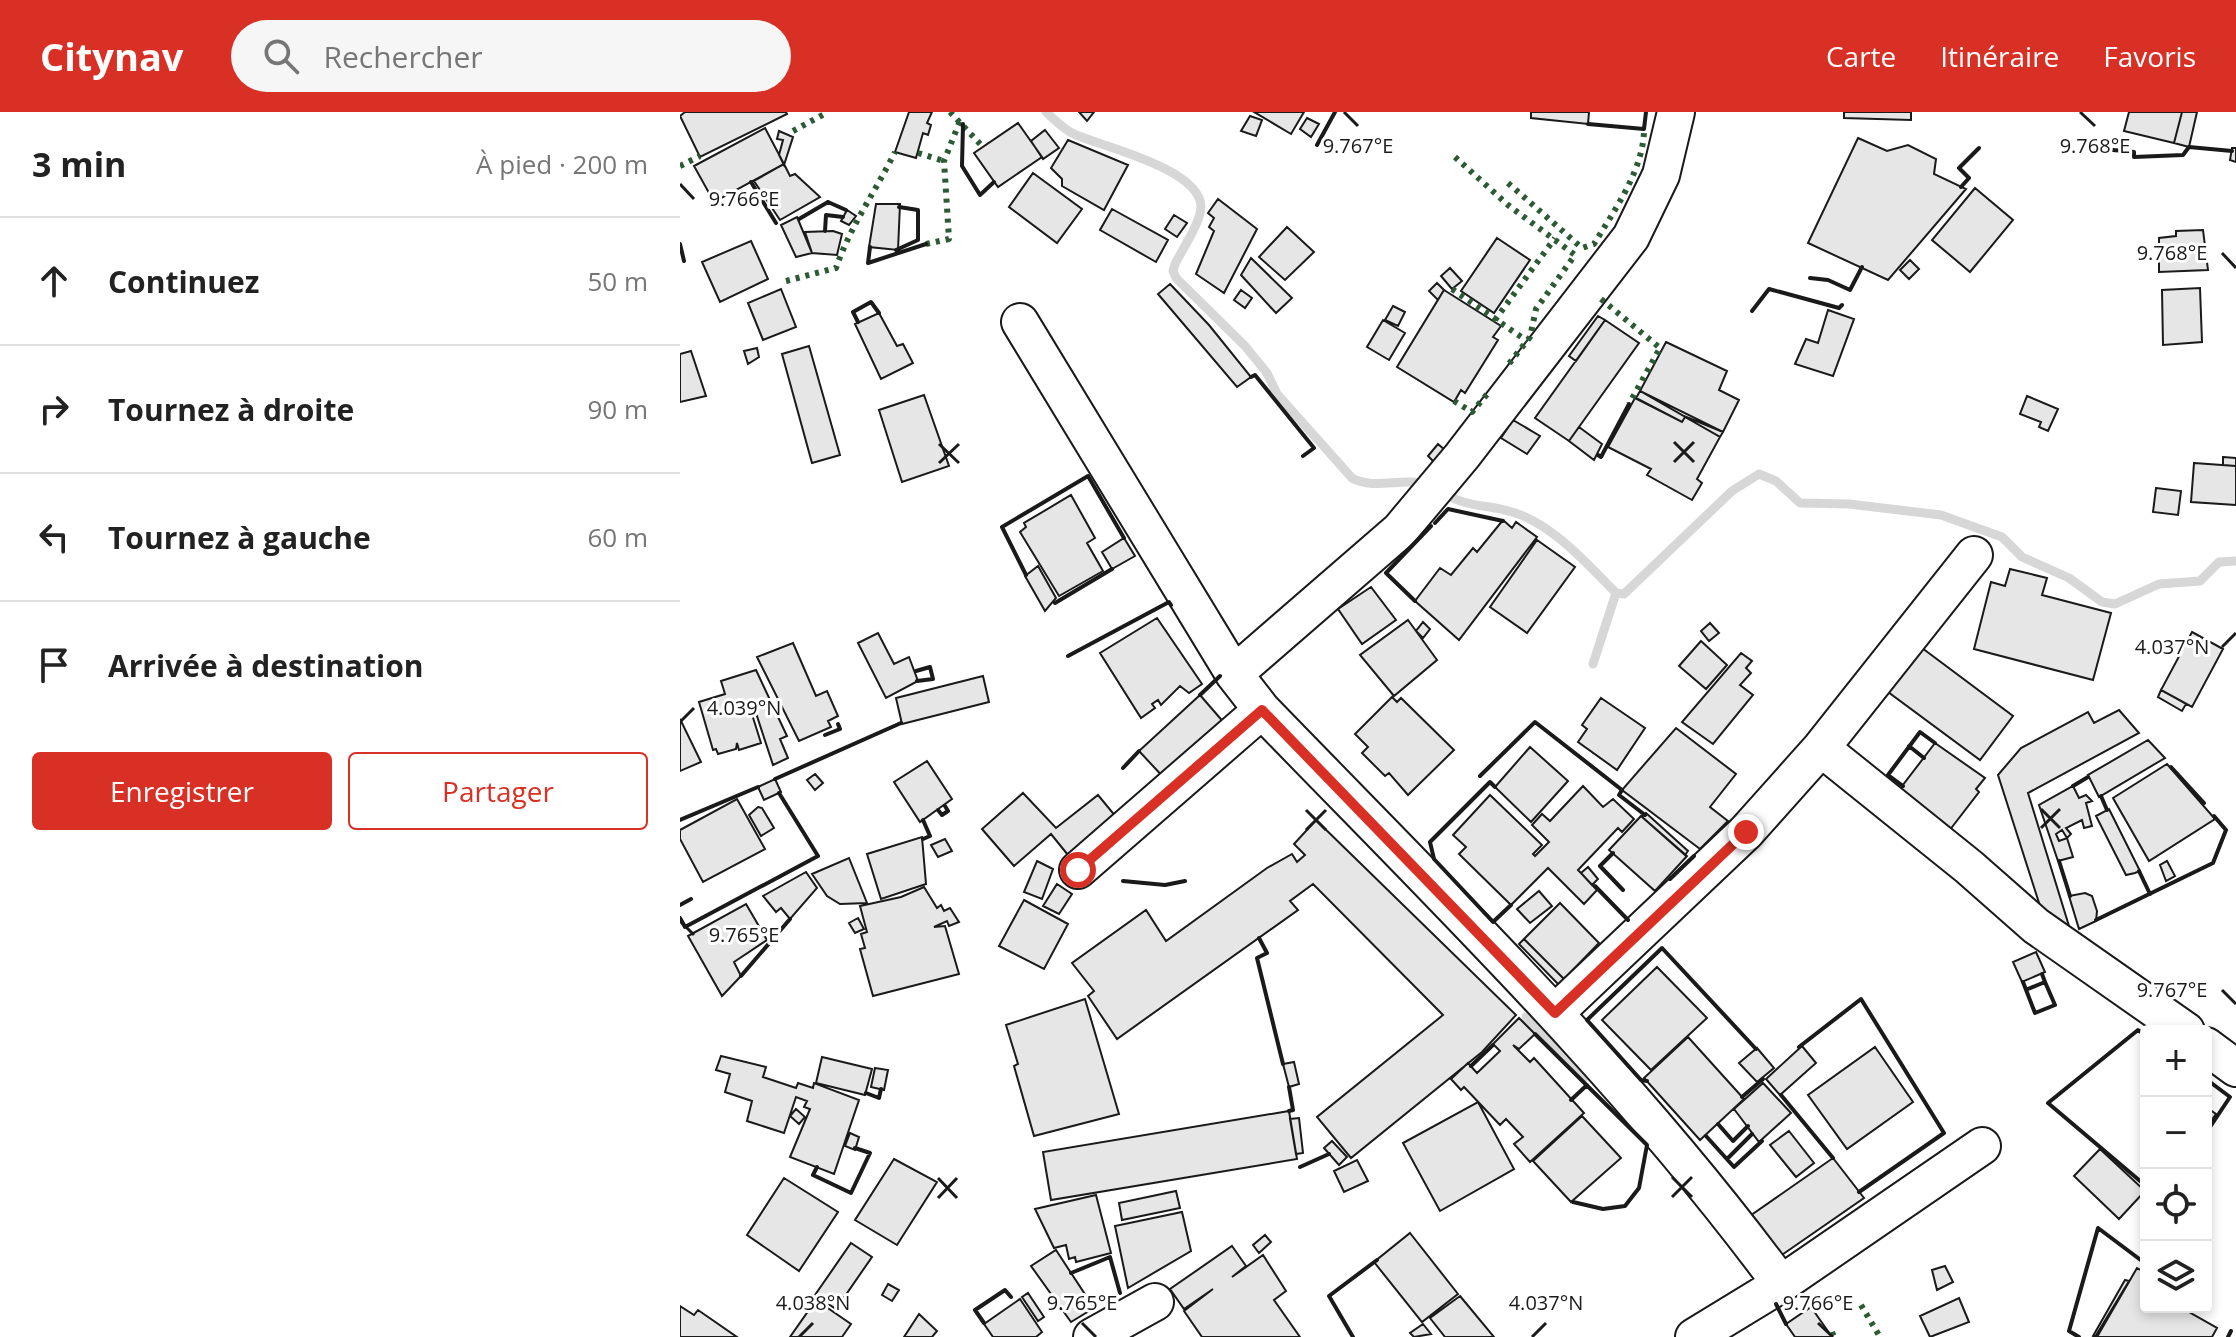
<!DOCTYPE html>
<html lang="fr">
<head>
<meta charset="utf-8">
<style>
  :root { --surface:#fff; --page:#f6f6f6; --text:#222; --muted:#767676; --line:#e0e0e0; --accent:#d93025 }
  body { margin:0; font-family:"Open Sans",sans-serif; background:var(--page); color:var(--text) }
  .controls { position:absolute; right:24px; bottom:24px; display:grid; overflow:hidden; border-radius:8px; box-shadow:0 4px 12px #0003 }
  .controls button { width:72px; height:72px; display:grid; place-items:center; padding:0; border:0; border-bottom:2px solid var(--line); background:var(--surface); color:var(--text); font:40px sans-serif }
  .stop { position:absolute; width:24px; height:24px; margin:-18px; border:6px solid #d93025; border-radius:50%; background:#fff }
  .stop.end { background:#d93025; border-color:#fff; box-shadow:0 2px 8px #0008 }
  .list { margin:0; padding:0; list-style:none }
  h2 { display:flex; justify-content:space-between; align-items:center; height:104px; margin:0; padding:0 32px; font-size:34px }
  h2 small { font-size:26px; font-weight:400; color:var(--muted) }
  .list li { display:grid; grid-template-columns:52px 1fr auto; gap:24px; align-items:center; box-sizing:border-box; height:128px; padding:0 32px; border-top:2px solid var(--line) }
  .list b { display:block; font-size:30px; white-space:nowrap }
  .list em { font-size:26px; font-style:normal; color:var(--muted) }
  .actions { display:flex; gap:16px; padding:24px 32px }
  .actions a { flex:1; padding:18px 0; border:2px solid var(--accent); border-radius:8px; text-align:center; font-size:28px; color:var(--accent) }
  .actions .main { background:var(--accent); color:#fff }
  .icon { flex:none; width:44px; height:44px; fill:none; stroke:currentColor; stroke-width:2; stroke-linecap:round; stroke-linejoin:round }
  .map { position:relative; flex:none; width:1556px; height:1225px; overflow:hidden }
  header { display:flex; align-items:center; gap:48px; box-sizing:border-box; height:112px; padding:0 40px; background:var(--accent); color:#fff }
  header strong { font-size:38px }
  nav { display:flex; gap:44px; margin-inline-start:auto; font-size:28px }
  .search { width:560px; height:72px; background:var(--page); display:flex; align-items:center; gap:20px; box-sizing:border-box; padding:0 28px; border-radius:44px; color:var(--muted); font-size:30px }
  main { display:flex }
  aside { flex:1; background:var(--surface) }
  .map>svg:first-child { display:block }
</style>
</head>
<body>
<header>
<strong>Citynav</strong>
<div class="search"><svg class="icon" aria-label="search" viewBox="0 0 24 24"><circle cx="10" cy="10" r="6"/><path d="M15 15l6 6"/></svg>Rechercher</div>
<nav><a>Carte</a><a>Itinéraire</a><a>Favoris</a></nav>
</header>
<main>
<aside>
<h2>3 min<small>À pied · 200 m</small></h2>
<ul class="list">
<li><svg class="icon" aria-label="ahead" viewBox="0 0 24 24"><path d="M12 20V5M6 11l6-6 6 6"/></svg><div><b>Continuez</b></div><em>50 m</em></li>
<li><svg class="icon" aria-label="right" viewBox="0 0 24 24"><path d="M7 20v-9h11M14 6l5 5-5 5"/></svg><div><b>Tournez à droite</b></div><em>90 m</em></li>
<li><svg class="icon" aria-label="left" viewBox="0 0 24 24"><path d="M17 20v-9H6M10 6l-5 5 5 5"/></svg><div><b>Tournez à gauche</b></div><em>60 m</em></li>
<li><svg class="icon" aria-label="arrive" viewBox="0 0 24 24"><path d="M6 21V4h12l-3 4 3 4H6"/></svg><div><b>Arrivée à destination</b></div></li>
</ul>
<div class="actions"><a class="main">Enregistrer</a><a>Partager</a></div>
</aside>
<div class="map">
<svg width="1556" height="1225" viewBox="0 0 1556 1225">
  <rect width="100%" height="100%" fill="#fff"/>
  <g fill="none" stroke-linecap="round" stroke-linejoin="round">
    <path stroke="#d7d7d7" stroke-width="9" d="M366,0C375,8 384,18 396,23C422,34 521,57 521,95C520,112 503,136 495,152L493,159L496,166L565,234L587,261L597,282L672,366C696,379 723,364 748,373
      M761,379C785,396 806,392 832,400C872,411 908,453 936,481
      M936,481L944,482L1052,379L1079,362L1096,369L1120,391L1169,392L1261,403L1322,425L1342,445L1389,466L1422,490L1435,492L1479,472L1520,469L1539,450L1556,449
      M913,552L936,481
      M846,905L905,965"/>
  </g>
  <path fill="#e6e6e6" stroke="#1a1a1a" stroke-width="2" d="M5,0H106L107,2L20,45L0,4Z
    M229,0H252L247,11L251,13L248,23L243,21L236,46L215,40Z
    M399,0H414L407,9Z
    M574,0H624L611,22Z
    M851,0H909L908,12L851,6Z
    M1164,0H1231V8L1164,6Z
    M1449,0H1502L1494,31L1444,19Z
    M1502,0H1517L1509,35L1494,31Z
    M570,4L582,8L576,24L561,19Z
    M627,6L639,12L631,25L620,17Z
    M338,11L362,45L318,75L294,41Z
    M85,16L104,52L34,90L14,54Z
    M365,18L379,36L363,47L351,29Z
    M99,19L113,25L104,53L99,43L103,28L97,27Z
    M1178,26L1207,39L1228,33L1256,47L1254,62L1286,77L1208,168L1128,131Z
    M388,28L448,53L424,98L382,74V67L371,56Z
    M1552,36H1556V50L1550,48Z
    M104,52L110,64L115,62L140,85L100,108L74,69Z
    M353,61L402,97L377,131L329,95Z
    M1295,76L1333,108L1290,160L1252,128Z
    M538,87L577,117L544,181L516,162L534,119L529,115L534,106L528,101Z
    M196,92H220L218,138L189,135Z
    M432,97L488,128L476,150L420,118Z
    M167,98L176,104L169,113L161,109Z
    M494,103L507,111L497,125L485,117Z
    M117,105L132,141L116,145L101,113Z
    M607,115L634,140L605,168L579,145Z
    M1523,118L1528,158L1479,160V126L1496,124V119Z
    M153,119L162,122L157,143L132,141L125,120Z
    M817,126L850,148L814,201L781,179Z
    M71,129L88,167L40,190L22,150Z
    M571,146L612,186L596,201L561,163Z
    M1230,148L1239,157L1229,167L1220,158Z
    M770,156L782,169L772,177L761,164Z
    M757,171L764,178L758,188L749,179Z
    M490,172L529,213L571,265L557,275L478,182Z
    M1520,176L1522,230L1483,233L1482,178Z
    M101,177L116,215L83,228L68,191Z
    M561,178L572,186L565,196L554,188Z
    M764,178L821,214L813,225L818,228L785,281L781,278L774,290L717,255Z
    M713,194L725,200L718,214L705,208Z
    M1148,198L1174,207L1153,264L1115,252L1126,227L1138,231Z
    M199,201L217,234L223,232L233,251L201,267L175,212Z
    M918,204L925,208L896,249L889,244Z
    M703,208L725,221L709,248L687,235Z
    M925,208L959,231L889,329L855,306Z
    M986,230L1047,259L1039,278L1059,288L1043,320L960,279Z
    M129,234L160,343L132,351L102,242Z
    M77,236L79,245L68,252L64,239Z
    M11,239L26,284L0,290V242Z
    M960,279L1004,304L1043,320L1040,325L1005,305L1002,310L956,286Z
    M244,283L269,354L222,370L199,298Z
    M1347,284L1378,297L1368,319L1359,315L1361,310L1340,302Z
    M955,286L1002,310L1005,305L1040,325L1017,367L1022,371L1012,388L967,363L971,357L928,335Z
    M833,308L860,324L847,342L821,326Z
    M899,315L922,332L914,348L889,329Z
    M758,332L766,339L754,350L748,344Z
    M1543,345L1556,346V354L1543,353Z
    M1514,351L1556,354V393L1511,390Z
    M1476,376L1501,379L1498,403L1473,400Z
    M391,383L415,426L407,431L423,459L379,484L340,420L346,415L344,411Z
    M823,408L832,416L836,410L857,425L779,528L735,489L760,456L771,463L793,436L797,440Z
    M444,426L455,444L432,457L422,440Z
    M857,428L895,455L847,521L810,495Z
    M358,454L376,486L365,499L345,464Z
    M1330,457L1367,466L1362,483L1431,501L1413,568L1294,537L1311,470L1325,474Z
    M691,475L716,508L682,532L658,497Z
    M477,506L522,572L509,581L500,574L481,593L478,588L472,592L475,596L461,606L420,541Z
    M728,508L757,548L714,584L680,543Z
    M743,510L750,517L743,526L736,519Z
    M1030,511L1039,521L1029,529L1021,519Z
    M1512,520L1543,537L1512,595L1481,578Z
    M198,521L214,552L229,545L238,569L206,586L178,531Z
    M1021,529L1047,553L1026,577L999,554Z
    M1234,530L1333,604L1300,648L1200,574Z
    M113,531L136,584L147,579L158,604L148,609L151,615L119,629L77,545Z
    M1061,541L1072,549L1066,556L1071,561L1060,573L1073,583L1033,632L1002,610Z
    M76,558L107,624L100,627L108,646L93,653L74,595L70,596L81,631L59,638L57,631L56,637L38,642L36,637L33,638L19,590L45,582L41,569Z
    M303,564L309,590L222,612L216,586Z
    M1481,578L1506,592L1502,599L1478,585Z
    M520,583L546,613L486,668L459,639Z
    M712,585L717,590L721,586L774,638L728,683L709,661L705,664L682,641L688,635L675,622Z
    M921,586L965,616L937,658L898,630L907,617L902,613Z
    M1439,598L1459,621L1348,681L1389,814L1368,819L1318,663L1341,636L1408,600L1414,611Z
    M0,607L21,650L0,659Z
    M996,616L1056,662L1030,695L1048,709L1020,737L942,678Z
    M1468,628L1485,646L1419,685L1408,663Z
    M1255,631L1305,666L1296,677L1299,680L1269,719L1216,682Z
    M850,635L888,669L851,710L815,675Z
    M247,649L272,687L240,710L214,670Z
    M1487,652L1535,707L1469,749L1433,686Z
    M135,662L143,671L135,678L127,668Z
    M95,667L101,680L84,688L78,675Z
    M903,674L923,695L933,687L954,707L942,720L938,716L898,758L917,778L904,792L868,756L831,793L779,742L786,735L773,723L810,683L862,733L853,742L855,744L869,730L852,713L862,702L870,709Z
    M1393,674L1399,686L1406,683L1412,689L1406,691L1412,714L1404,716L1402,708L1386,716L1391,722L1387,726L1382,718L1376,722L1379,729L1387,726L1393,745L1378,749L1359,693Z
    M343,681L376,716L418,683L437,706L388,743L371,722L334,754L302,717Z
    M57,687L85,737L23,770L0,727V718Z
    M78,695L82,696L94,716L81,724L69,703Z
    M1429,697L1460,759L1455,761L1446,763L1416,704Z
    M966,701L1008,739L1005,743L962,705Z
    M961,704L1007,744L975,779L929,738Z
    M636,708L836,903L802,940L671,1046L637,1005L763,903L633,772L610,789L618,798L437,927L408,884L414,879L392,851L466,798L486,829L587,756L612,742L617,750L625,743L614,732Z
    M242,725L246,772L201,787L187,742Z
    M265,727L272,739L258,745L251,733Z
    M169,746L187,791L160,792L147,784L132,762Z
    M357,749L373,757L362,787L344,780Z
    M1487,749L1495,764L1486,769L1480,753Z
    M908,755L918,767L912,773L901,761Z
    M126,760L137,776L110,807L101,796L96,800L83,784Z
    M377,772L392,782L379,802L363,794Z
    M244,775L257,796L261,793L264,799L270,796L279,810L269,814L267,809L254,815L265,814L279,862L193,884L180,837L185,836L181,822L187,820L180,794L221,785Z
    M859,779L872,794L850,811L837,797Z
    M1405,781L1412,784L1417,799L1416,809L1399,817L1389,784Z
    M344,788L388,812L364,857L319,834Z
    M880,791L919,831L884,867L844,827Z
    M66,792L87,828L54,850L61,864L42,884L8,824Z
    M178,806L184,817L175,821L169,811Z
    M844,827L884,867L879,873L839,832Z
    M1356,840L1365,860L1342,870L1333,850Z
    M977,855L1027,906L971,958L922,908Z
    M405,887L439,1002L354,1024L334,954L338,952L326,913Z
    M839,906L855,922L839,937L833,933L850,950L854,946L904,1001L850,1050L834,1032L843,1025L826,1007L820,1013L784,975L781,978L771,967L788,951L797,961L820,939L813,932Z
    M1008,925L1064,987L1020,1028L964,966Z
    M1122,934L1136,951L1100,983L1086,967Z
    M1195,935L1233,990L1167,1037L1128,983Z
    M1077,936L1094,956L1077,970L1059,951Z
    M41,944L86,955L83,965L116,976L118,971L133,976L134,971L179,988L154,1062L110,1045L130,997L124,995L127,989L116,985L104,1021L67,1009L72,989L45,980L50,962L36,958Z
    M142,945L192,957L185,983L136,971Z
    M614,950L619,972L609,975L603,952Z
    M195,956L208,958L204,978L191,975Z
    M1083,971L1111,1001L1079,1030L1054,997Z
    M798,990L834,1057L760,1099L723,1031Z
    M1526,995L1536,1002L1526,1016Z
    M116,997L125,1005L119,1012L110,1004Z
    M609,999L617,1047L371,1088L363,1040Z
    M902,1004L941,1046L891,1090L853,1049Z
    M619,1006L623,1041L616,1042L610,1007Z
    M1109,1019L1134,1051L1116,1065L1090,1033Z
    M170,1021L179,1025L175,1038L165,1034Z
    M652,1029L667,1045L659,1053L644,1036Z
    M1420,1037L1465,1079L1439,1107L1394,1064Z
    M1153,1046L1184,1086L1096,1147L1067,1106Z
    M214,1047L257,1070L217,1133L175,1108Z
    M677,1048L688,1069L664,1080L654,1059Z
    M104,1066L158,1100L119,1159L67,1123Z
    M496,1079L500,1096L442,1108L439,1091Z
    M416,1083L431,1141L396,1150L395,1145L389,1147L386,1133L374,1136L355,1097Z
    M502,1100L511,1139L448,1176L435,1114Z
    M730,1121L778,1182L742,1210L694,1150Z
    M585,1123L591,1130L579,1141L573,1133Z
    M171,1131L192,1145L156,1197L135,1183Z
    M552,1134L566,1154L552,1165L583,1143L606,1179L594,1188L620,1225H522L504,1199L533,1177L504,1197L490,1177Z
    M376,1138L414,1196L391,1210L351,1154Z
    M1265,1154L1273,1170L1257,1178L1252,1158Z
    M1457,1156L1466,1161V1195H1500L1537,1216L1532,1225H1417Z
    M1445,1168L1449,1169L1415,1225L1413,1224Z
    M208,1172L219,1178L212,1189L202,1183Z
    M348,1181L364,1205L358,1209L342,1185Z
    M780,1184L814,1225H765L750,1206Z
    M1279,1186L1289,1210L1250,1225L1240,1204Z
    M340,1187L362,1220L356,1225H313L304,1212Z
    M136,1188L171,1212L162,1225H110Z
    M0,1194L14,1203L18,1198L57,1225H0Z
    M1131,1195L1152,1225H1115L1106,1212Z
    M239,1202L257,1219L252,1225H224Z
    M743,1212L751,1222L734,1225L730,1221Z"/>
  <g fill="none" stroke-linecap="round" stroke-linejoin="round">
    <defs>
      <path id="minor" d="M340,210L554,562L582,598C761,783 948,964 1101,1172
        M554,562L720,418L782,344L951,125L981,63L996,0
        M1141,636L1289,755L1356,814L1506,919
        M398,758L582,598
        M875,901L1066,720L1141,636L1294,443
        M1526,934L1556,956
        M412,1225L475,1190
        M1014,1225L1101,1172L1302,1034"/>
    </defs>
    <use href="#minor" stroke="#1a1a1a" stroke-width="40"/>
    <use href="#minor" stroke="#fff" stroke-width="36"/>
    <path stroke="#2b5a34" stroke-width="6" stroke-dasharray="4 6" stroke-linecap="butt" d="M270,0L303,35
      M113,19L148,0
      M238,41L264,49
      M775,45L828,93L895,143L856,197L850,225L828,253
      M0,54L20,44
      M828,71L902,136L914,132C934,99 964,57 964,17
      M246,132L269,127L264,49L280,9
      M106,169L156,156C170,115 195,80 215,40
      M772,177L847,229
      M921,187L980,236L949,292
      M815,208L875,126
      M774,289L792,300L809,280
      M1181,1193L1200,1225
      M1152,1220L1154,1225"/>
    <path stroke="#1a1a1a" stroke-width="4" d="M283,12L282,54L300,83L314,70
      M908,12L964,17L966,0
      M637,33L655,0
      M1433,38L1454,40V45L1503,43L1509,35L1552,39
      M71,70L96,111
      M1281,75L1289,66L1279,56L1299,36
      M148,90L166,98
      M119,107L148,90
      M145,119L146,103L163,105
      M0,132L4,149
      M190,135L188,151L246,132
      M216,138L238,128V98L219,95
      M1130,166L1148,168L1170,178L1182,155
      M1072,199L1089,177L1159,196L1162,193
      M178,210L173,200L191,190L199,201
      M571,265L575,263L634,336L623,344
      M918,343L921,345L949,292
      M755,411L768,397L823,409
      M346,463L322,415L408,364L444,426
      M735,489L706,461L751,414
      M375,491L432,457
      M388,544L489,490L491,493
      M236,559L250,555L253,567L237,569
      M520,583L540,564
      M145,623L160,617L158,612
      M1229,634L1244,646
      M1491,655L1524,691
      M443,656L459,639
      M800,664L855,610L942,678L939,683L965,703
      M95,667L221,611
      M1223,674L1208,663L1240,620L1255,631
      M1393,674L1408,665
      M815,675L810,670L750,730L754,747L813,810L831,793
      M1421,684L1427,698
      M258,698L262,703L268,699L265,694
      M0,708L78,675
      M243,727L250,724L243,708
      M933,741L920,754L943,778
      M1379,749L1390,784
      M1459,759L1470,782
      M990,767L1014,744
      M443,769L485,773L505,769
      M915,774L948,808
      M0,793L11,787
      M0,806L5,815L138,744L99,681
      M1416,808L1533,751L1546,718L1534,704
      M579,826L587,841L577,846L603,952
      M61,864L110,807
      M1343,870L1355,901L1375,893L1365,870
      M1348,877L1365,870L1362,862
      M855,922L967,1033L959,1076L945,1094L923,1097L893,1090
      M1466,924L1458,918L1368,991L1466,1074
      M1119,935L1181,887L1264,1021L1179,1080
      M791,954L813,933
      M1526,967L1550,985L1526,1021
      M967,969L961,968L907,908L982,836L1076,937
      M186,981L199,986L201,977
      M1101,983L1153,1046
      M1062,985L1083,967
      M891,988L907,973
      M609,999L613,998L609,975
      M1038,1012L1053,1029L1068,1014
      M1026,1024L1054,1055L1082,1029
      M1047,1047L1072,1022
      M137,1055L133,1063L171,1081L190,1041L175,1036
      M620,1055L649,1042
      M391,1161L430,1145L440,1181
      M1096,1192L1106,1212
      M1522,1195L1526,1198
      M304,1211L295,1198L325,1178L331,1185
      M673,1225L649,1184L697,1148
      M1399,1225L1389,1219L1418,1116L1466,1152
      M1548,1225L1551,1219"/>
  </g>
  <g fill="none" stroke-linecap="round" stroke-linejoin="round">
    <path stroke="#d93025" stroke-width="10" d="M398,758L582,598L875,901L1066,720"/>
  </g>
  <path fill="none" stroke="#1a1a1a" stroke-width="3" d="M664,0L678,14M1400,0L1415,14M0,72L14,87M1542,141L1556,156M994,330L1014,350M259,332L279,351M994,350L1014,330M259,351L279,332M1542,535L1556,521M0,610L14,596M1361,697L1380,716M626,698L646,718M1361,716L1380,697M626,718L646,698M0,809L14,823M1542,878L1556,892M992,1065L1012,1085M258,1066L277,1086M992,1085L1012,1065M258,1086L277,1066M402,1211L416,1225M1138,1211L1153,1225M119,1225L133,1211M852,1225L866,1211"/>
  <g font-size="20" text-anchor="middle" fill="#1a1a1a" stroke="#fff" stroke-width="6" stroke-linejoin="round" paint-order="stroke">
    <text x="678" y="41">9.767°E</text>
    <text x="1415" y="41">9.768°E</text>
    <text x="64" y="94">9.766°E</text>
    <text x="1492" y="148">9.768°E</text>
    <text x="1492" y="542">4.037°N</text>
    <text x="64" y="603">4.039°N</text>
    <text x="64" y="830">9.765°E</text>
    <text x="1492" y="885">9.767°E</text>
    <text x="133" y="1198">4.038°N</text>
    <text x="866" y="1198">4.037°N</text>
    <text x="402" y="1198">9.765°E</text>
    <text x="1138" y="1198">9.766°E</text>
  </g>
</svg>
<div class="controls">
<button>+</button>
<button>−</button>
<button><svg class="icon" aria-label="locate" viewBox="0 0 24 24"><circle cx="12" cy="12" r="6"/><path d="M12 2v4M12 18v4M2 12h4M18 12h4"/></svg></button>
<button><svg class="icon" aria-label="layers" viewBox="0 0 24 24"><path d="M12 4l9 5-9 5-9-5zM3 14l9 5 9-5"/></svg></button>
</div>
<div class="stop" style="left:398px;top:758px"></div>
<div class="stop end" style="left:1066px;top:720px"></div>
</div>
</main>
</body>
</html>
